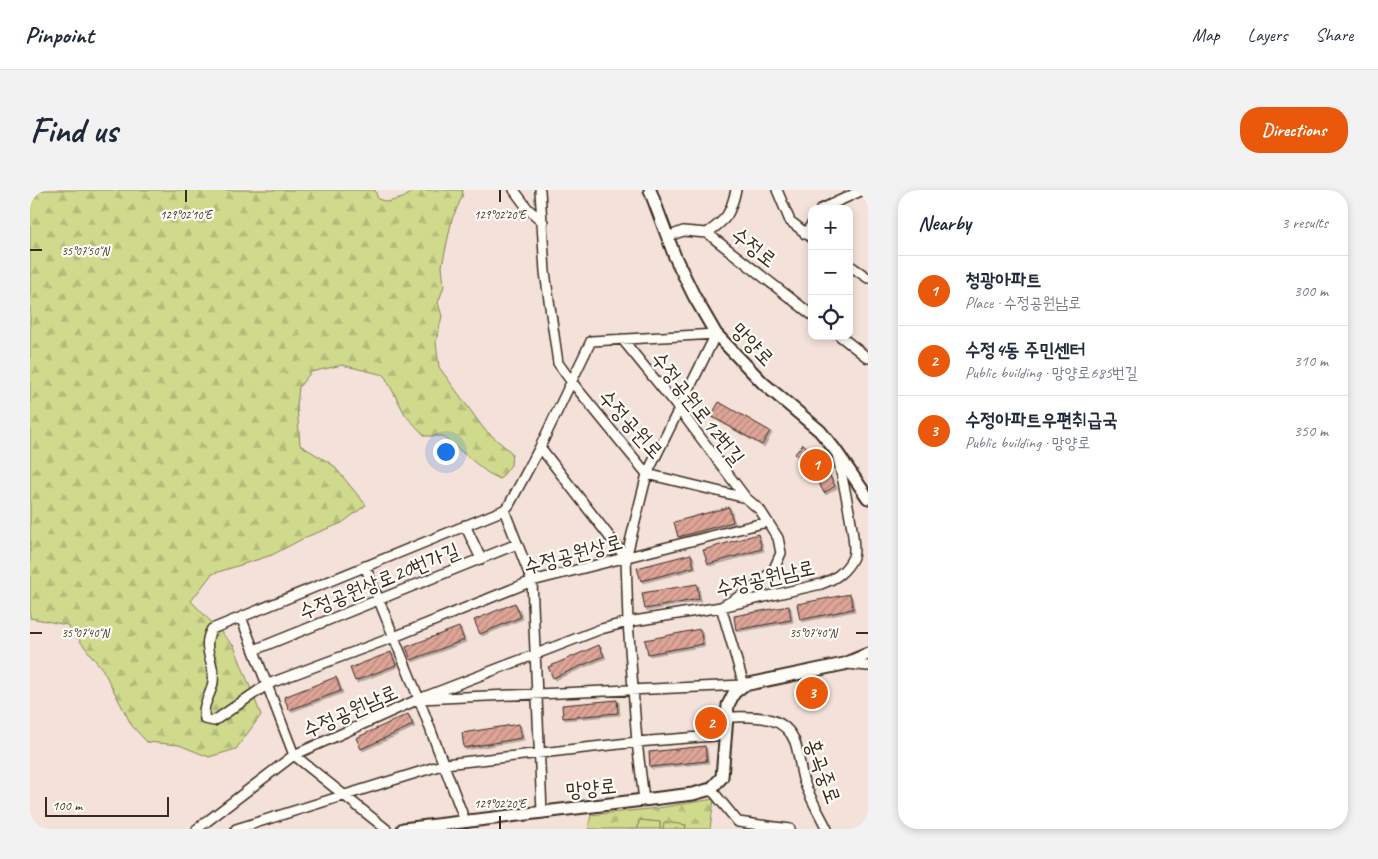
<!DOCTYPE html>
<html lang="en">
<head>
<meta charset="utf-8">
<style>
  :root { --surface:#fff; --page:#f2f2f3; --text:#1f2937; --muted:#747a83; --line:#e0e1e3; --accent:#ea580c }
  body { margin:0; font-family:Caveat,"Poor Story",sans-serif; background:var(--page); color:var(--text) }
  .controls { position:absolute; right:15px; top:15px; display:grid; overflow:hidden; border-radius:10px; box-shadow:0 2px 8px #0003 }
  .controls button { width:45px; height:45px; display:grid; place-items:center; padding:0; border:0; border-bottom:1px solid var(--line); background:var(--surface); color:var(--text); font:25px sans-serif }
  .scale { position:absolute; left:15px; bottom:12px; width:124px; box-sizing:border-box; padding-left:5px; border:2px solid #3b2a1e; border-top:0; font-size:14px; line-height:18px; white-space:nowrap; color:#3b2a1e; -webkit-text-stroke:4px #fdfcf7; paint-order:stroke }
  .you { position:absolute; left:415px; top:261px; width:18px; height:18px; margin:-12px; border:4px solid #fff; border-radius:50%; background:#1a73e8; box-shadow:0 0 0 8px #1a73e833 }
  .badge { display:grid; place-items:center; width:32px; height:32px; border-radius:50%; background:var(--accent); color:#fff; font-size:16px; font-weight:700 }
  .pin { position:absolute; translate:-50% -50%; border:2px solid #fff; box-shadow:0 1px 5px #0006 }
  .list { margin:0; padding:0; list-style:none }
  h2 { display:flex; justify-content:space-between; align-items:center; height:65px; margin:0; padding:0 20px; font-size:21px }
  h2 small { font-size:16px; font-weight:400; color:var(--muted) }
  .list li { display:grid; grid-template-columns:32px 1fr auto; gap:15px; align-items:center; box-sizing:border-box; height:70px; padding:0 20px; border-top:1px solid var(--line) }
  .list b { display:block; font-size:19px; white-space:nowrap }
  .list p { margin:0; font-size:16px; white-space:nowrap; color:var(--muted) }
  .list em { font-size:16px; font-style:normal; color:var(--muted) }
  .icon { flex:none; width:28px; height:28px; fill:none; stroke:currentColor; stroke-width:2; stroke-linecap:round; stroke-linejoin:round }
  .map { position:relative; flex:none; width:838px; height:639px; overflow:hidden; border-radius:20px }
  header { display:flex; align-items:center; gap:30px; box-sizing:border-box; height:70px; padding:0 25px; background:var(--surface); border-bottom:1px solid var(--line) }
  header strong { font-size:24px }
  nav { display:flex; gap:28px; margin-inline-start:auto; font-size:18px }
  .intro { display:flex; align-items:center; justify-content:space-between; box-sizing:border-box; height:120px; padding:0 30px }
  h1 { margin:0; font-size:35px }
  .button { padding:12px 22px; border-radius:20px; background:var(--accent); color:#fff; font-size:18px; font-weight:700 }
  main { display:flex; gap:30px; padding:0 30px }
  aside { flex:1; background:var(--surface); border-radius:20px; box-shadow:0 2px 8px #0003 }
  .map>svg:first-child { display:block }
</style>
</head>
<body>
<header>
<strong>Pinpoint</strong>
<nav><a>Map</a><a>Layers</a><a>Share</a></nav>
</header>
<div class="intro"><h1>Find us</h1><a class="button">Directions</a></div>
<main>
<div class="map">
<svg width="838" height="639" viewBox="0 0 838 639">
  <defs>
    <pattern id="forest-firs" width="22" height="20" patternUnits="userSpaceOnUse" patternTransform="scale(1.25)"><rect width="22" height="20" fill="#cfda8d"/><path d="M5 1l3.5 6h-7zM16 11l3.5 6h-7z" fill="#b3bb79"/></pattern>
    <pattern id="building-hatch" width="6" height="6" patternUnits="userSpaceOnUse" patternTransform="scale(1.25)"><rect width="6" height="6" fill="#dea598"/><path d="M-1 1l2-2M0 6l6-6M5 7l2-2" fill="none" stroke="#b5877b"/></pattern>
    <filter id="shadow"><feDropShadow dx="2" dy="2" stdDeviation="0" flood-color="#0004"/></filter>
  </defs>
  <rect width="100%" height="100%" fill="#f4e2da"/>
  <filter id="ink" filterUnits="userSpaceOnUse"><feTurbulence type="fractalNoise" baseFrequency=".02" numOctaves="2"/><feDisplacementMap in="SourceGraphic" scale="10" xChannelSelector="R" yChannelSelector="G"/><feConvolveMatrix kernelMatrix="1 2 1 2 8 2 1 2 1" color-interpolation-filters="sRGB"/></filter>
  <g filter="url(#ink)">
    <path fill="url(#forest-firs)" stroke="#858256" d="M0,0H345L348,9L357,12L373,8L385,0H433L432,7L422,29L412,76L414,96L408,113L412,126L406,152L409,177L454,239L482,263L481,275L470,289L458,283L412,246H395L376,226L354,185L312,175L281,182L269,197L267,216L270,255L303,275L336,315L312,333L276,347L242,365L182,384L161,411L204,456L231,525L206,559L179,567L149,555L117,552L102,536L73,480L37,435L0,428Z
      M684,609L680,639H655L656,635L634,633L633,639H630V632L609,630L608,639H558L561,625L628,618Z"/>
    <path fill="#cfda8d" stroke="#858256" d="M609,630L630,632V639H608Z
      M634,632L656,635L655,639H633Z"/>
    <path fill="url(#building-hatch)" stroke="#3b2a1e" filter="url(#shadow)" d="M689,212L740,241L732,255L681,226Z
      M773,254L792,271L805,296L794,303L782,279L765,264Z
      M699,317L703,332L648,347L644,332Z
      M728,344L732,359L678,374L673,360Z
      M661,364L664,377L611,391L607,378Z
      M667,394L669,409L615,419L612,403Z
      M820,404L823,419L770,430L767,414Z
      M485,413L491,427L450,444L444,430Z
      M759,416L761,430L706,440L704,426Z
      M429,437L434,450L381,470L376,457Z
      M670,439L673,454L618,464L615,450Z
      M569,455L574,466L523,488L518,477Z
      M361,462L366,475L325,491L320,478Z
      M306,487L311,501L259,520L254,507Z
      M587,510L588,523L533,528L532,515Z
      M378,524L383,535L331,559L326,548Z
      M692,528L693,538L671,539L670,529Z
      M489,534L492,548L434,558L432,543Z
      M675,556L677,571L620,577L619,562Z"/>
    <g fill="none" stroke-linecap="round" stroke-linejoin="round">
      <defs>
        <path id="minor" d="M484,0L498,19L513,32
          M747,0L760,31L782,48
          M791,19L833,0
          M677,43C697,29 700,25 706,0
          M775,44L782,34
          M637,47L653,41L677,43L782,125
          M819,75L838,88
          M810,146L838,168
          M592,149L649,219L716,308
          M510,257L596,368
          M474,320L502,391L512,622
          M435,335L451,369
          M335,376L389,509L435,631
          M211,427L264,565L356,639
          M224,460L487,354
          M817,474L838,476
          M389,509L714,495L691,417L723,399L744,379L751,363L748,348L730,320L716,308L617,284L541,191L528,173L515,82L510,0
          M697,527C722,527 754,523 765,552C769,564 770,577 773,589C779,606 789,623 797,639
          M681,599L708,632L760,639
          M614,610L607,552L598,432L596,368L617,284L686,144L561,151L510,257L479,315L474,320L182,439C170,458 186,473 183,492C181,506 171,515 175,529L184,531L238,494L364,447L502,391L737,332
          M167,639L264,565L389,509L571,439L598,432L691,417L791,394C805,389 816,382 823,367C828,353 811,283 807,264
          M206,639L415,574L607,552L696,545"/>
        <path id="major" d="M620,0L645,67L664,106L686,144L733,193L790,241L806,261L838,308
          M373,639L663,604L681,599L692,587L698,515L704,503L714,495L814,474L838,464"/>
      </defs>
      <use href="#minor" stroke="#3b2a1e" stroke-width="12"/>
      <use href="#major" stroke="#3b2a1e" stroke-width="15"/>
      <use href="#minor" stroke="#fdfcf7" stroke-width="9"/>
      <use href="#major" stroke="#fdfcf7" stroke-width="11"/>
    </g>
  </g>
  <path fill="none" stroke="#3b2a1e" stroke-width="2" d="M156,0V12M470,0V12M0,60H12M0,443H12M826,443H838M470,626V639"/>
  <g text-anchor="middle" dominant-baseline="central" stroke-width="4.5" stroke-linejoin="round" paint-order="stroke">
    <g font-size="21" fill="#3b2a1e" stroke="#fdfcf7">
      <text transform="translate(724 57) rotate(38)">수정로</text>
      <text transform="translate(723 154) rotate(46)">망양로</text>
      <text transform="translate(668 218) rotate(52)">수정공원로12번길</text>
      <text transform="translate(601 234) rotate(48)">수정공원로</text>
      <text transform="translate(543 364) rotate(-15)">수정공원상로</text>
      <text transform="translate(735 388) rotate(-13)">수정공원남로</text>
      <text transform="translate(349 391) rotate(-22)">수정공원상로20번가길</text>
      <text transform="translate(320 521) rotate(-24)">수정공원남로</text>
      <text transform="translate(793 581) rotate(70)">홍곡중로</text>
      <text transform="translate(561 598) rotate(-6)">망양로</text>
    </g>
  </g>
  <g font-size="12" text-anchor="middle" fill="#3b2a1e" stroke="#fdfcf7" stroke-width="4.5" stroke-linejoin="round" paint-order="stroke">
    <text x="156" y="29">129°02'10"E</text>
    <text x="470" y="29">129°02'20"E</text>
    <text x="55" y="65">35°07'50"N</text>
    <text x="55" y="447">35°07'40"N</text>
    <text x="783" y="447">35°07'40"N</text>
    <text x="470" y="618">129°02'20"E</text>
  </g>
</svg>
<div class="controls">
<button>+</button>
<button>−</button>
<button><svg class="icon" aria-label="locate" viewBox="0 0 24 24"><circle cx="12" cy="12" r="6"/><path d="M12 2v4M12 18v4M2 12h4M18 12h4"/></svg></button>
</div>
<div class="scale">100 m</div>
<div class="you"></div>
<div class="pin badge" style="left:786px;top:275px">1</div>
<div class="pin badge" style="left:681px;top:533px">2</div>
<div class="pin badge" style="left:782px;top:503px">3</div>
</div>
<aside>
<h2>Nearby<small>3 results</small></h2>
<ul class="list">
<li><span class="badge">1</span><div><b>청광아파트</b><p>Place · 수정공원남로</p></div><em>300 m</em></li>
<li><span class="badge">2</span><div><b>수정4동 주민센터</b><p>Public building · 망양로685번길</p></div><em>310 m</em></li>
<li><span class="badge">3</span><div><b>수정아파트우편취급국</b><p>Public building · 망양로</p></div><em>350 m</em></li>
</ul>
</aside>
</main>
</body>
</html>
